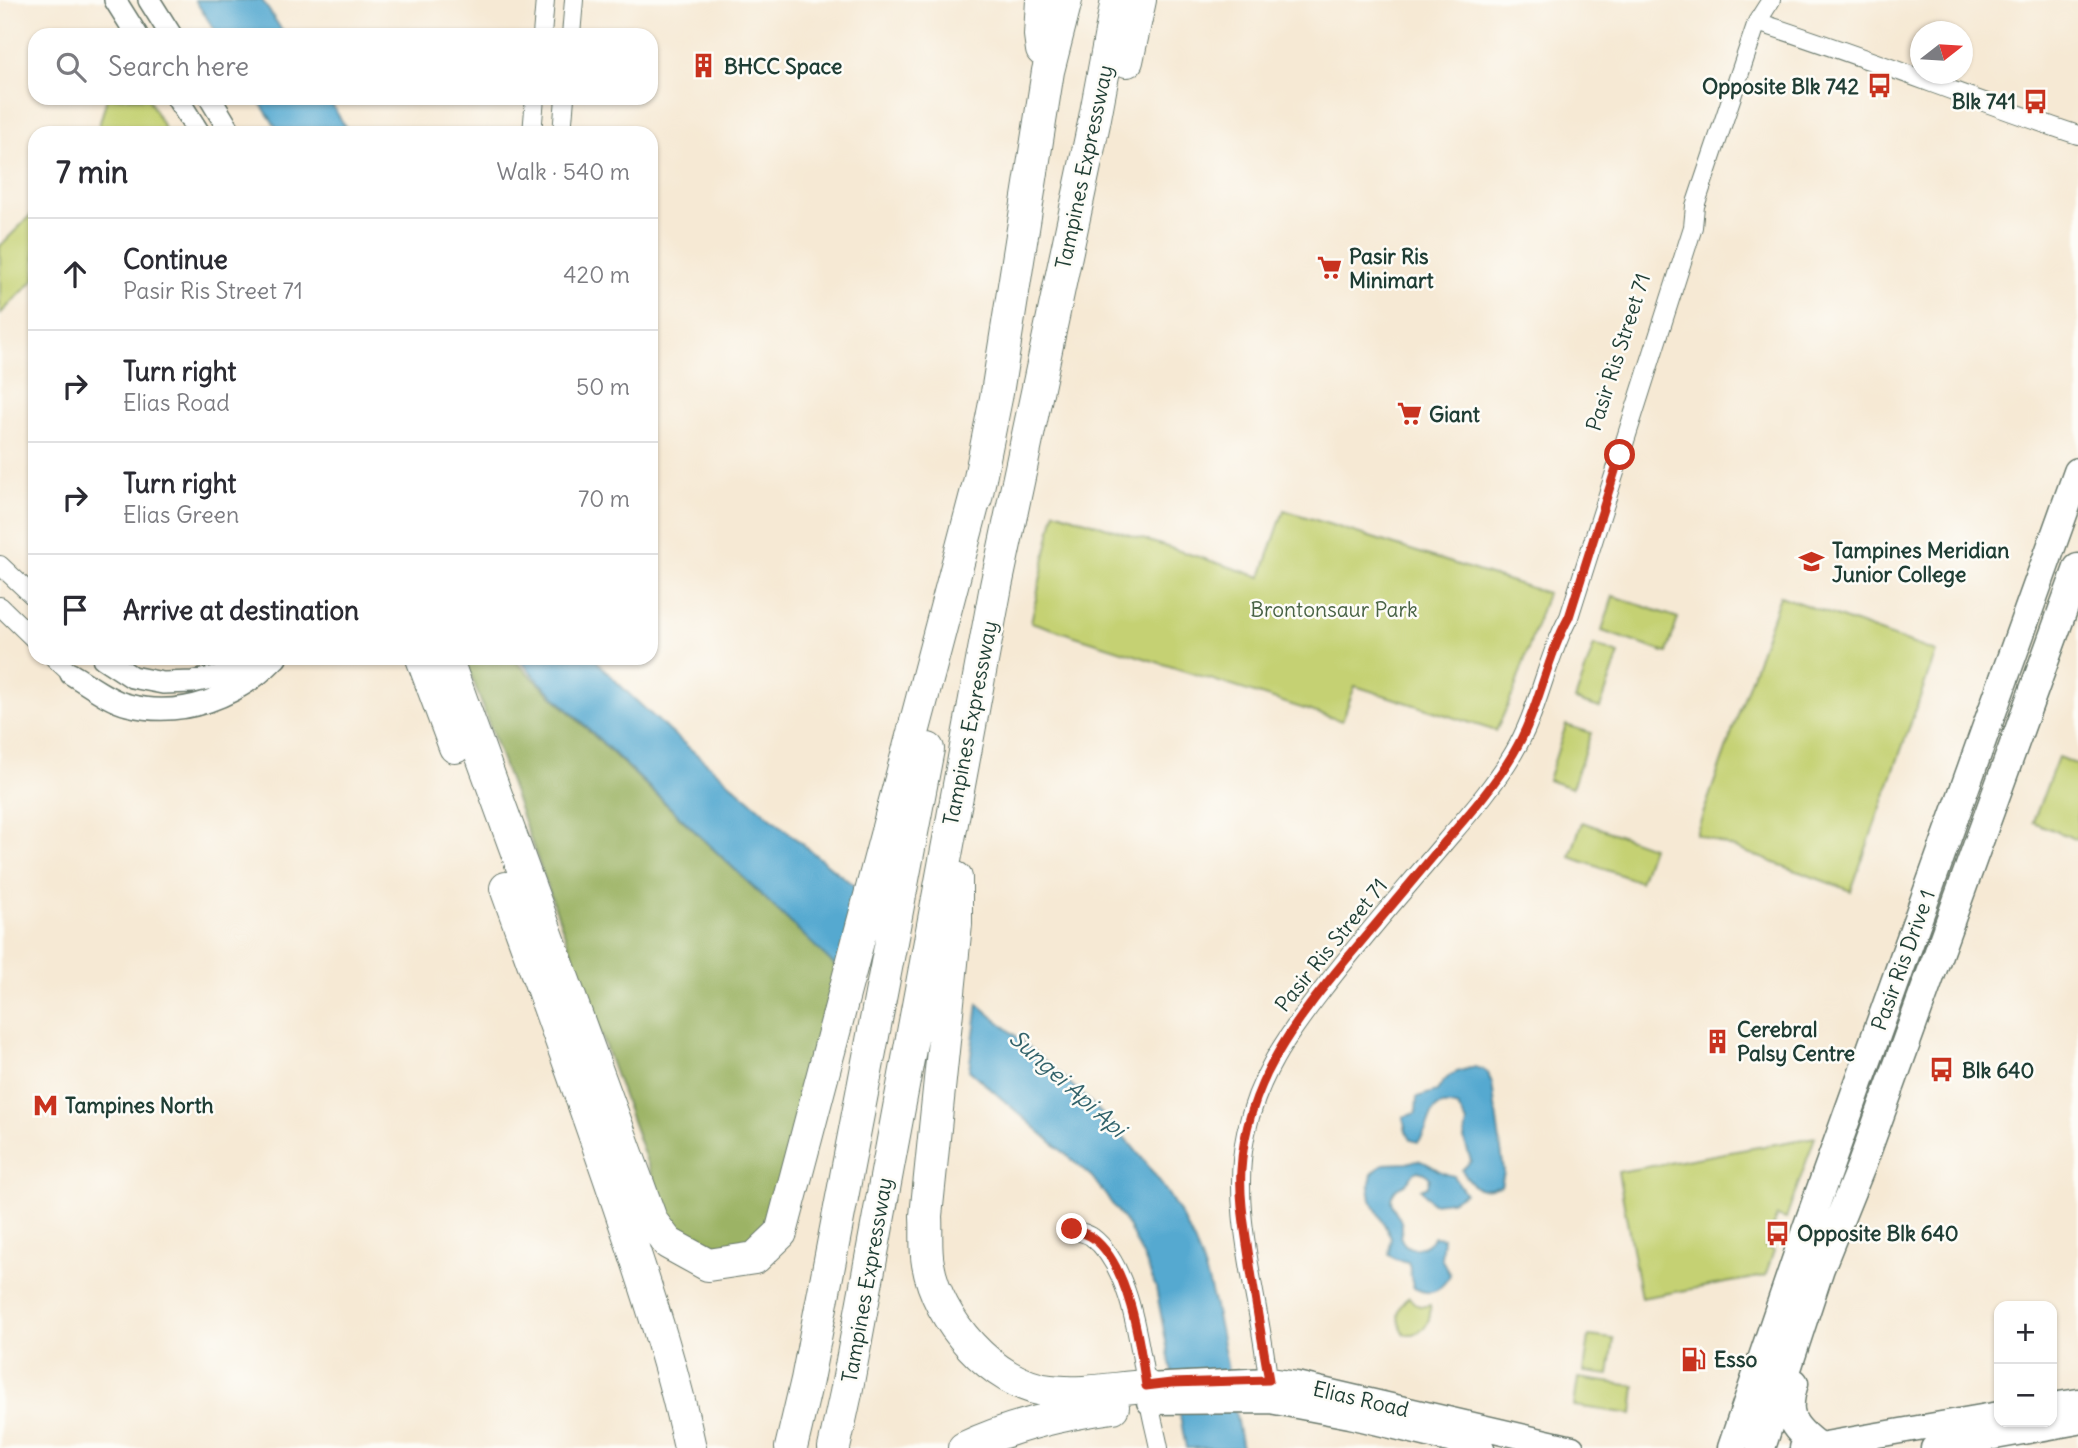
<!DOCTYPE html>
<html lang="en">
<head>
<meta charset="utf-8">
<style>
  :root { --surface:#fff; --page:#f7f7f7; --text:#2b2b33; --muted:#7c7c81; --line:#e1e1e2 }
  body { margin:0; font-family:Delius,sans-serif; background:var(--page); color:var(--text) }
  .controls { position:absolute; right:21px; bottom:21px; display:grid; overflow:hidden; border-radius:14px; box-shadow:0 2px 5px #0004 }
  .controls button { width:63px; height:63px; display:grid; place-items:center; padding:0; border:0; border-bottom:2px solid var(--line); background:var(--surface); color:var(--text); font:35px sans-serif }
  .compass { position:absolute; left:1910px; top:21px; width:63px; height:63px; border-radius:50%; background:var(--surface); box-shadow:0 2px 5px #0004; rotate:73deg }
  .stop { position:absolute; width:21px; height:21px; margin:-16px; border:5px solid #c8321e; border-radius:50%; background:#fff }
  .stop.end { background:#c8321e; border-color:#fff; box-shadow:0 2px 7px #0008 }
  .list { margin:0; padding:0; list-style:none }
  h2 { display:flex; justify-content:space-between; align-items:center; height:91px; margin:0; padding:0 28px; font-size:30px }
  h2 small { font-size:23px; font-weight:400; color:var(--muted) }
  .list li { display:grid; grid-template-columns:46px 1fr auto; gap:21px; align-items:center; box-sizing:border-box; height:112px; padding:0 28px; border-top:2px solid var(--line) }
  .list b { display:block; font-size:26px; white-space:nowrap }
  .list p { margin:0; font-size:23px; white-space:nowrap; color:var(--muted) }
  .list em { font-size:23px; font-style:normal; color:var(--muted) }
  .icon { flex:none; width:38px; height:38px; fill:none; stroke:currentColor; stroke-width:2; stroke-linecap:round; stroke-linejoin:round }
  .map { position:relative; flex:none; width:2078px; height:1448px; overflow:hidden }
  .search { position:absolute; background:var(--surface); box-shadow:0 2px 5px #0004; left:28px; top:28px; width:630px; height:77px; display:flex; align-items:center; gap:18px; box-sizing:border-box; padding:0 24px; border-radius:21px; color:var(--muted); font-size:26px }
  .panel { position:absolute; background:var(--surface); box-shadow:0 2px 5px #0004; left:28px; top:126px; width:630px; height:539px; border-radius:21px }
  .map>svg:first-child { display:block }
</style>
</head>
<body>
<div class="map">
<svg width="2078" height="1448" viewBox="0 0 2078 1448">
  <rect width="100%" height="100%" fill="#fdfcf7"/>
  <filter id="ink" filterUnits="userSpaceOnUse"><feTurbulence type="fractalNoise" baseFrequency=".0143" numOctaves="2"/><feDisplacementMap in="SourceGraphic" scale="14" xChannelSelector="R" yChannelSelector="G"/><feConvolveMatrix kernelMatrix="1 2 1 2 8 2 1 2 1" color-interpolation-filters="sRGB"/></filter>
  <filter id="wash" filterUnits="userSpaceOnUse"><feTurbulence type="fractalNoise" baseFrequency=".00686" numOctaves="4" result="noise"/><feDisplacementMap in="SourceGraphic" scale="28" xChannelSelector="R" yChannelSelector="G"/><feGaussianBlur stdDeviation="1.57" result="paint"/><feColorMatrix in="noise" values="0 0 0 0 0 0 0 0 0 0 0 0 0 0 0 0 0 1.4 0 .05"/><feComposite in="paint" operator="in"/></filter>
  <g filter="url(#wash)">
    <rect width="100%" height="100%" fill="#f6e9d4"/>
    <path fill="#c5d173" stroke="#728754" stroke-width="2" d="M107,98H148L167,133H97Z
      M35,211V279L0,314V246Z
      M1284,510L1547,593L1513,694L1496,731L1355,686L1342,721L1031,622L1055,511L1261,577Z
      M1613,596L1678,618L1667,653L1602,631Z
      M1780,596L1936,652L1851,891L1696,834Z
      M1594,645L1619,654L1600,708L1575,700Z
      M1566,725L1591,733L1572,788L1548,780Z
      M2058,757L2078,765V840L2033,822Z
      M1582,822L1652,847L1640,882L1570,857Z
      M1815,1137L1786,1219L1777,1216L1765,1247L1774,1251L1765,1276L1641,1298L1618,1172Z
      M1409,1297C1416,1306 1420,1308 1430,1305C1432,1322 1423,1336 1405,1334C1395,1321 1396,1306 1409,1297Z
      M1589,1336L1614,1339L1609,1375L1584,1372Z
      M1578,1378L1635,1386L1632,1414L1574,1406Z"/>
    <path fill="#9cb365" stroke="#5e784c" stroke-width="2" d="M465,658H512L840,970L778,1211C774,1217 770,1225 765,1230C735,1258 688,1244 666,1215Z"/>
    <path fill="#54a9d0" stroke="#3a7382" stroke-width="2" d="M195,0H262L285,35H218Z
      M257,98H328L349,133H280Z
      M518,658H594C631,699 674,735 716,771C764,812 811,853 861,891L840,970L540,682Z
      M978,1004C1063,1077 1158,1148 1200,1256C1221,1313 1230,1388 1242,1448H1186L1156,1288L1145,1260L1127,1224L1092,1177L969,1070Z
      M1475,1067C1485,1069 1488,1073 1492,1083L1504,1172L1501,1186C1478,1191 1474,1191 1462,1170L1471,1161L1464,1139L1467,1123L1458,1107C1424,1096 1434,1128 1418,1142L1411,1140L1406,1131L1403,1117L1416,1113L1417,1097L1437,1091C1447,1074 1456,1071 1475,1067Z
      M1417,1160C1433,1163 1437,1174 1454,1176L1465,1193L1452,1201L1432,1203L1421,1189L1428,1186L1430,1178L1425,1173L1417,1171C1410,1175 1411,1178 1406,1183C1403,1186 1398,1186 1396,1189C1380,1207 1410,1216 1400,1236C1406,1254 1425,1250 1434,1237L1443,1238L1441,1258L1450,1275C1440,1291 1432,1297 1414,1288C1409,1278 1412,1269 1408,1262L1395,1259L1389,1255L1391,1237L1371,1200L1369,1187L1372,1174L1383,1164L1407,1163Z"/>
  </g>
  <g filter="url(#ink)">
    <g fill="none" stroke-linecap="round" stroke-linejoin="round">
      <defs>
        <path id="minor" d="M1757,22C1865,56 1970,99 2078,135
          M542,35L545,0
          M571,35L574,0
          M532,133L535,98
          M562,133L565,98
          M0,565L35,598
          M0,606L35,640
          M54,658L71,674
          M1072,1229C1078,1232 1087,1233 1092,1237C1133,1268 1140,1354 1149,1400C1151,1416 1156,1432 1159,1448
          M1269,1390C1263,1307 1228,1216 1246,1133C1258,1077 1286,1037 1320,993C1359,941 1403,892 1445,842C1469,814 1494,786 1513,754C1539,711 1545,661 1569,617L1693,227L1695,206L1757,22L1771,0"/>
        <path id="tertiary" d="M115,0L137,35
          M149,0L171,35
          M177,98L199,133
          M210,98L231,133
          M103,658L132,677L163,683L193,682L229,674L248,658
          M71,674C88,684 108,700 128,705C182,719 238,697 276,658"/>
        <path id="secondary" d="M1146,1386L1268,1380L1296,1384L1572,1448
          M1149,1402L1270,1401L1350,1416L1482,1448
          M2052,1405L2078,1401
          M1802,1448L1999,1414
          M1933,1448L2078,1422"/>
        <path id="primary" d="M1794,1383C1784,1415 1791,1426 1816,1445
          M1732,1448L1807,1228L2078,472
          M1761,1448L1820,1268L1862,1164L2078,568"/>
        <path id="motorway" d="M1042,50L1040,35L1042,0
          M1127,61L1140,0
          M976,498L997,393L1048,71L1066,0
          M422,658L455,747
          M446,658L652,1222L668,1243L708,1265L755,1258L781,1233L980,479
          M956,878V924L926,1216C927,1231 925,1249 928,1264C937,1319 993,1385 1050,1391C1082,1395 1115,1388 1146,1386
          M506,888C548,1004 591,1121 630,1239C653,1308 675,1377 690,1448
          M791,1448L807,1380L928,749
          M834,1448L846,1393L996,586L1094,123L1117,0
          M964,1448C1010,1426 1063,1414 1113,1407"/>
      </defs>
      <use href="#minor" stroke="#6a796c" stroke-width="20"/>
      <use href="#tertiary" stroke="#6a796c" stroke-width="24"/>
      <use href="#secondary" stroke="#6a796c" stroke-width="27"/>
      <use href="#primary" stroke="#6a796c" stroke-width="31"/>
      <use href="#motorway" stroke="#6a796c" stroke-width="34"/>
      <use href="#minor" stroke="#fff" stroke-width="18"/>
      <use href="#tertiary" stroke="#fff" stroke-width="21"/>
      <use href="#secondary" stroke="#fff" stroke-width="24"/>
      <use href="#primary" stroke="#fff" stroke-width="28"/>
      <use href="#motorway" stroke="#fff" stroke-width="32"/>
    </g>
  </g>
  <g fill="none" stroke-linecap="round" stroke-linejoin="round" filter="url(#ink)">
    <path stroke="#c8321e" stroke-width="9" d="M1072,1229C1078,1232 1087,1233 1093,1238C1129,1265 1140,1343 1146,1386L1171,1383L1269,1380C1262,1342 1256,1303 1250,1265C1246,1234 1239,1201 1241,1170C1246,1083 1296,1020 1349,956C1381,918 1413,880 1445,842C1469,814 1494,786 1513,754C1539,711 1545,661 1569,617L1620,455"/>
  </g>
  <defs>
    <symbol id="building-bare" viewBox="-9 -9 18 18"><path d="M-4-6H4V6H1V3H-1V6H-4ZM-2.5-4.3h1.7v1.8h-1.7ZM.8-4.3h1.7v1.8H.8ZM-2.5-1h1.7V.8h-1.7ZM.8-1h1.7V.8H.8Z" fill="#c8321e" stroke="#fdfcf7" stroke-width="2.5" paint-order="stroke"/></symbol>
    <symbol id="bus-bare" viewBox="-9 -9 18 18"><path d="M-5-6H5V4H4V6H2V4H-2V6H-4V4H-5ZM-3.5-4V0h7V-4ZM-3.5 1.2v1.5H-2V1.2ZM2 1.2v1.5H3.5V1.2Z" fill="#c8321e" stroke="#fdfcf7" stroke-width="2.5" paint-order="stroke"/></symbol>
    <symbol id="supermarket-bare" viewBox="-9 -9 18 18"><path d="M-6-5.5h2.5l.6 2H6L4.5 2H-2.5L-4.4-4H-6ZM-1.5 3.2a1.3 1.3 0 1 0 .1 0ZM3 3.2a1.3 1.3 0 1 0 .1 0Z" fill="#c8321e" stroke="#fdfcf7" stroke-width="2.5" paint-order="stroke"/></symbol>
    <symbol id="university-bare" viewBox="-9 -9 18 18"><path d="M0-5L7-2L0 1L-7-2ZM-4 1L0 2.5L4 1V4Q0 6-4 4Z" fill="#c8321e" stroke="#fdfcf7" stroke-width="2.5" paint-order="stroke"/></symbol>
    <symbol id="metro-bare" viewBox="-9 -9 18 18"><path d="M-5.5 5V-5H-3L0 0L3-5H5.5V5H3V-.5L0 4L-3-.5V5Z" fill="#c8321e" stroke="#fdfcf7" stroke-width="2.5" paint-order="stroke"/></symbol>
    <symbol id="fuel-bare" viewBox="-9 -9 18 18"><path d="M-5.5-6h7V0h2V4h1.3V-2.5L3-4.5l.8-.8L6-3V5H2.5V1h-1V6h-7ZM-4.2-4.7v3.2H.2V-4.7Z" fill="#c8321e" stroke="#fdfcf7" stroke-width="2.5" paint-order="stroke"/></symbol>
  </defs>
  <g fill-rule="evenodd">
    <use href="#building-bare" x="686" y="48" width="35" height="35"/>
    <use href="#bus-bare" x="1862" y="68" width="35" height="35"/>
    <use href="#bus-bare" x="2018" y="84" width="35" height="35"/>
    <use href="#supermarket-bare" x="1312" y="250" width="35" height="35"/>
    <use href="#supermarket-bare" x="1392" y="396" width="35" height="35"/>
    <use href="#university-bare" x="1794" y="544" width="35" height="35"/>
    <use href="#building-bare" x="1700" y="1024" width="35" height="35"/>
    <use href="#bus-bare" x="1924" y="1052" width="35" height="35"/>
    <use href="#metro-bare" x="28" y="1088" width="35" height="35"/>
    <use href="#bus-bare" x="1760" y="1216" width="35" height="35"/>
    <use href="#fuel-bare" x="1676" y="1342" width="35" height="35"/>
  </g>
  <g text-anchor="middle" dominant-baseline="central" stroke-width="5" stroke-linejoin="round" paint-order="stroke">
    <g font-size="21" font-weight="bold" fill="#1f3d34" stroke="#fdfcf7" text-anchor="start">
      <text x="724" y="66">BHCC Space</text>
      <text x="1859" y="86" text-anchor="end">Opposite Blk 742</text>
      <text x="2016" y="101" text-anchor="end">Blk 741</text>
      <text x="1349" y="256">Pasir Ris<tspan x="1349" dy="24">Minimart</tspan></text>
      <text x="1429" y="414">Giant</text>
      <text x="1832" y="550">Tampines Meridian<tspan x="1832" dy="24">Junior College</tspan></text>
      <text x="1737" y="1029">Cerebral<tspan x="1737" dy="24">Palsy Centre</tspan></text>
      <text x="1962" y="1070">Blk 640</text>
      <text x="65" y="1105">Tampines North</text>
      <text x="1797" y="1233">Opposite Blk 640</text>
      <text x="1714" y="1359">Esso</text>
    </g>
    <g font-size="21" fill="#1f3d34" stroke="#fdfcf7">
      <text transform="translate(1084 167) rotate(-78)">Tampines Expressway</text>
      <text transform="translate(1618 352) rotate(-72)">Pasir Ris Street 71</text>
      <text transform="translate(970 723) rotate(-79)">Tampines Expressway</text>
      <text transform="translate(1331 945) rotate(-51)">Pasir Ris Street 71</text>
      <text transform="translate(1903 960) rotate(-70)">Pasir Ris Drive 1</text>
      <text transform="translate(867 1280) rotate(-80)">Tampines Expressway</text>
      <text transform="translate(1361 1399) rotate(13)">Elias Road</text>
    </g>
    <g font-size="21" fill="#486244" stroke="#fdfcf7">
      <text x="1334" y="609">Brontonsaur Park</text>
    </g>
    <g font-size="23" font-style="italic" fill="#32636b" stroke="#fdfcf7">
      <text transform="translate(1068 1083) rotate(42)">Sungei Api Api</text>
    </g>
  </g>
</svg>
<div class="controls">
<button>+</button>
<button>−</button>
</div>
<svg class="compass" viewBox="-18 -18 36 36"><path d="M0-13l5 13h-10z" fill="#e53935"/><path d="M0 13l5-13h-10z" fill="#7c7c81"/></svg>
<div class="stop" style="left:1620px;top:455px"></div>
<div class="stop end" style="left:1072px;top:1229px"></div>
<div class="search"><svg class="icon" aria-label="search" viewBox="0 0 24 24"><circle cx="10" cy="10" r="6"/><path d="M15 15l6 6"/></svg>Search here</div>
<section class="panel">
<h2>7 min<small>Walk · 540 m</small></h2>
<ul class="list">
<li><svg class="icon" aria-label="ahead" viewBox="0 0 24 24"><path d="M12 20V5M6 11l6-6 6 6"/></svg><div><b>Continue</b><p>Pasir Ris Street 71</p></div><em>420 m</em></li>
<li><svg class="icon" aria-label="right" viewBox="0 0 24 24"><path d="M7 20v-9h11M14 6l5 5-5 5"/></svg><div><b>Turn right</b><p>Elias Road</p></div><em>50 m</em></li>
<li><svg class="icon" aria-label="right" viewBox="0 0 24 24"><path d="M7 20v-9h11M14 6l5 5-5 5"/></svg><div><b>Turn right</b><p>Elias Green</p></div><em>70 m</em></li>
<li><svg class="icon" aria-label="arrive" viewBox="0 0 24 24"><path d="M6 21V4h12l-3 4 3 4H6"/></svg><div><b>Arrive at destination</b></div></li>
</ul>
</section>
</div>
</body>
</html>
